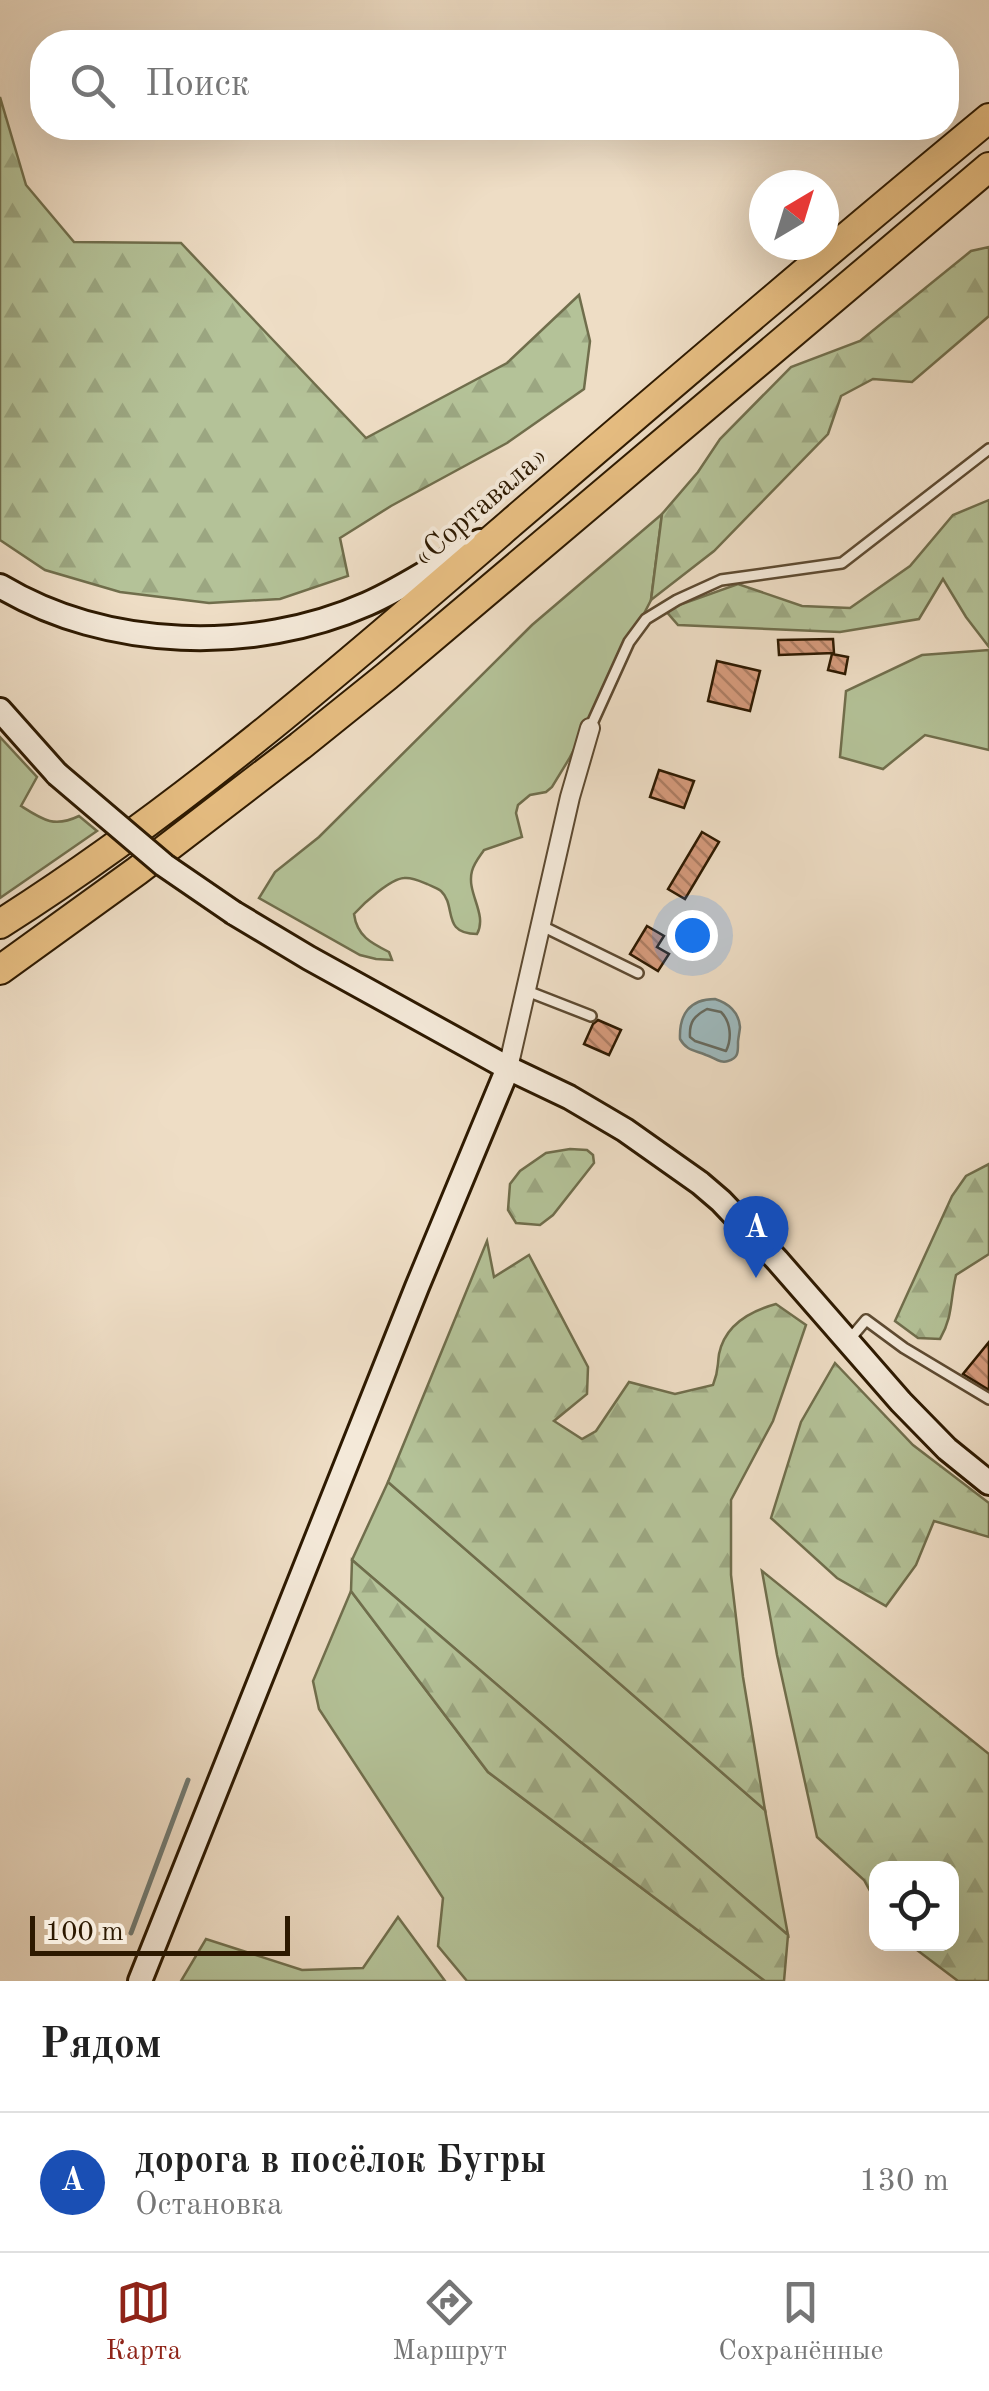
<!DOCTYPE html>
<html lang="ru">
<head>
<meta charset="utf-8">
<style>
  :root { --surface:#fff; --page:#f6f6f6; --text:#222; --muted:#767676; --line:#e0e0e0; --accent:#8f2418 }
  body { margin:0; font-family:"Old Standard TT",serif; background:var(--page); color:var(--text) }
  .controls { position:absolute; right:30px; bottom:30px; display:grid; overflow:hidden; border-radius:20px; box-shadow:0 10px 40px #0002 }
  .controls button { width:90px; height:90px; display:grid; place-items:center; padding:0; border:0; border-bottom:2px solid var(--line); background:var(--surface); color:var(--text); font:50px sans-serif }
  .compass { position:absolute; left:749px; top:170px; width:90px; height:90px; border-radius:50%; background:var(--surface); box-shadow:0 10px 40px #0002; rotate:38deg }
  .scale { position:absolute; left:30px; bottom:25px; width:260px; box-sizing:border-box; padding-left:10px; border:5px solid #2d1900; border-top:0; font-size:28px; line-height:35px; white-space:nowrap; color:#2d1900; -webkit-text-stroke:8px #f4e9d9; paint-order:stroke }
  .you { position:absolute; left:692px; top:935px; width:35px; height:35px; margin:-25px; border:8px solid #fff; border-radius:50%; background:#1a73e8; box-shadow:0 0 0 15px #1a73e833 }
  .badge { display:grid; place-items:center; width:65px; height:65px; border-radius:50%; background:var(--accent); color:#fff; font-size:32px; font-weight:700 }
  .pin { position:absolute; translate:-50% -82px; filter:drop-shadow(0 2px 5px #0008) }
  .pin::after { content:''; position:absolute; top:52px; width:35px; height:30px; background:inherit; clip-path:polygon(0 0,100% 0,50% 100%) }
  .list { margin:0; padding:0; list-style:none }
  h2 { display:flex; justify-content:space-between; align-items:center; height:130px; margin:0; padding:0 40px; font-size:42px }
  h2 small { font-size:32px; font-weight:400; color:var(--muted) }
  .list li { display:grid; grid-template-columns:65px 1fr auto; gap:30px; align-items:center; box-sizing:border-box; height:140px; padding:0 40px; border-top:2px solid var(--line) }
  .list b { display:block; font-size:38px; white-space:nowrap }
  .list p { margin:0; font-size:32px; white-space:nowrap; color:var(--muted) }
  .list em { font-size:32px; font-style:normal; color:var(--muted) }
  .icon { flex:none; width:55px; height:55px; fill:none; stroke:currentColor; stroke-width:2; stroke-linecap:round; stroke-linejoin:round }
  .map { position:relative; flex:none; width:989px; height:1981px; overflow:hidden }
  .search { position:absolute; background:var(--surface); box-shadow:0 10px 40px #0002; left:30px; right:30px; top:30px; height:110px; display:flex; align-items:center; gap:25px; box-sizing:border-box; padding:0 35px; border-radius:40px; color:var(--muted); font-size:38px }
  .sheet { height:270px; background:var(--surface) }
  nav { display:flex; justify-content:space-around; align-items:center; box-sizing:border-box; height:140px; border-top:2px solid var(--line); background:var(--surface); font-size:28px; color:var(--muted) }
  nav a { display:grid; justify-items:center; gap:5px }
  nav .on { color:var(--accent) }
  .map>svg:first-child { display:block }
</style>
</head>
<body>
<div class="map">
<svg width="989" height="1981" viewBox="0 0 989 1981">
  <defs>
    <pattern id="forest-firs" width="22" height="20" patternUnits="userSpaceOnUse" patternTransform="scale(2.5)"><rect width="22" height="20" fill="#b4c298"/><path d="M5 1l3.5 6h-7zM16 11l3.5 6h-7z" fill="#9ba681"/></pattern>
    <pattern id="building-back-hatch" width="6" height="6" patternUnits="userSpaceOnUse" patternTransform="scale(2.5)"><rect width="6" height="6" fill="#d59a7c"/><path d="M-1 5l2 2M0 0l6 6M5-1l2 2" fill="none" stroke="#ad7d63"/></pattern>
  </defs>
  <rect width="100%" height="100%" fill="#eeddc5"/>
  <filter id="stains"><feTurbulence type="fractalNoise" baseFrequency=".002" numOctaves="4"/><feColorMatrix values="0 0 0 0 .2 0 0 0 0 .09 0 0 0 0 .02 0 0 0 .5 -.17"/></filter>
  <radialGradient id="worn" r=".72"><stop offset=".6" stop-color="#630" stop-opacity="0"/><stop offset="1" stop-color="#630" stop-opacity=".3"/></radialGradient>
  <path fill="#b4c298" stroke="#706e4c" stroke-width="2.5" d="M662,514L651,600L569,759L552,787L546,792L530,795L518,805L516,813L522,837L484,850C480,856 474,863 472,871C466,893 488,914 477,934C441,934 457,906 441,891C437,888 431,886 427,884C420,881 412,877 404,878C390,879 364,903 354,914C357,936 371,943 389,952L392,960L376,959L360,955L259,898L275,872L319,837L532,625Z
    M989,650V750L925,735L883,769L840,757L846,691L922,655Z
    M0,737L37,777L21,806C43,820 54,828 79,816L97,831L0,898Z
    M388,1482L765,1810L788,1935L352,1560Z
    M351,1591L488,1772L765,1981H467L438,1946L443,1898L319,1709L313,1681Z
    M398,1917L445,1981H181L206,1939L302,1970L363,1968Z"/>
  <path fill="url(#forest-firs)" stroke="#706e4c" stroke-width="2.5" d="M0,97L26,185L74,242L181,243L366,438L507,363L579,295L590,341L584,389L507,443L391,506L340,538L348,576L280,599L209,603L120,592L45,570L0,540Z
    M989,247V316L912,382L873,379L841,396L828,434L714,551L651,600L662,514L698,472L720,439L791,367L860,341L971,251Z
    M989,500V647L966,617L943,579L919,619L840,632L678,625L665,610L738,584L802,606L850,608L910,566L953,515Z
    M570,1149L587,1150L593,1155L594,1163L553,1215L540,1225L516,1223L508,1210L510,1184L520,1171L546,1153Z
    M989,1164V1254L956,1275C950,1300 953,1317 940,1339L918,1338L895,1321L952,1196L966,1176Z
    M487,1241L494,1277L529,1255L588,1367L587,1394L554,1421L582,1439L596,1431L629,1382L675,1394L713,1385C719,1370 717,1368 719,1354C725,1325 750,1311 776,1304L806,1325L773,1421L731,1500V1575L743,1677L765,1810L388,1482Z
    M835,1363L913,1445L989,1503V1537L934,1521L916,1565L886,1606L837,1578L771,1518L801,1422Z
    M352,1560L788,1935L784,1981H765L488,1772L351,1591Z
    M762,1571L989,1754V1981H958L909,1944H952V1868H876V1902L864,1880L817,1837L777,1655Z"/>
  <path fill="#9ebabe" stroke="#717a72" stroke-width="2.5" d="M715,999C728,1003 739,1012 740,1027C740,1029 738,1040 738,1042C738,1051 739,1058 728,1061C720,1064 714,1057 706,1055C694,1050 687,1051 680,1039C679,1015 689,999 715,999Z"/>
  <g fill="none" stroke-linecap="round" stroke-linejoin="round">
    <path stroke="#666a5f" stroke-width="2.5" d="M707,1009L721,1012C731,1022 732,1039 726,1051L695,1041L690,1037C689,1022 694,1016 707,1009Z"/>
    <path stroke="#717a72" stroke-width="5" d="M131,1933L188,1780"/>
  </g>
  <path fill="url(#building-back-hatch)" stroke="#2d1900" stroke-width="2.5" d="M833,639L834,653L779,655L778,640Z
    M832,654L848,657L845,674L828,670Z
    M717,661L760,671L750,711L708,701Z
    M659,770L694,781L684,808L650,797Z
    M702,832L719,842L685,899L668,889Z
    M647,926L664,936L657,947L669,954L658,971L630,954Z
    M598,1020L621,1030L609,1055L584,1044L593,1024Z
    M989,1342V1390L963,1374Z"/>
  <g fill="none" stroke-linecap="round" stroke-linejoin="round">
    <defs>
      <path id="service" d="M590,728L629,642L646,619L677,600L721,580L842,563L989,449
        M542,926L638,973
        M527,991L591,1016
        M849,1340L866,1320L904,1348L989,1399"/>
      <path id="minor" d="M508,1068L570,797L590,728"/>
      <path id="secondary" d="M0,586C107,650 254,654 367,604C406,587 442,561 480,541
        M0,710L57,774
        M234,913L309,958L508,1068L569,1097L625,1130L700,1183L721,1201L777,1260L901,1402L947,1449L989,1483
        M140,1981L417,1287L508,1068"/>
      <path id="trunk" d="M0,924C183,808 347,665 511,523C669,387 828,251 989,118
        M0,970L137,871L300,746L387,676L989,167"/>
    </defs>
    <use href="#service" stroke="#5d4a31" stroke-width="14"/>
    <use href="#minor" stroke="#5d4a31" stroke-width="22"/>
    <use href="#secondary" stroke="#2d1900" stroke-width="28"/>
    <use href="#trunk" stroke="#2d1900" stroke-width="32"/>
    <use href="#service" stroke="#f4e9d9" stroke-width="9"/>
    <use href="#minor" stroke="#f4e9d9" stroke-width="18"/>
    <use href="#secondary" stroke="#f4e9d9" stroke-width="22"/>
    <use href="#trunk" stroke="#e7be82" stroke-width="28"/>
    <defs>
      <path id="secondary-bridge" d="M57,774L164,865L234,913"/>
    </defs>
    <use href="#secondary-bridge" stroke="#2d1900" stroke-width="28" stroke-linecap="butt"/>
    <use href="#secondary-bridge" stroke="#f4e9d9" stroke-width="22"/>
  </g>
  <g text-anchor="middle" dominant-baseline="central" stroke-width="8" stroke-linejoin="round" paint-order="stroke">
    <g font-size="30" fill="#2d1900" stroke="#f4e9d9">
      <text transform="translate(481 507) rotate(-41)">«Сортавала»</text>
    </g>
  </g>
  <rect width="100%" height="100%" filter="url(#stains)"/>
  <rect width="100%" height="100%" fill="url(#worn)"/>
</svg>
<div class="controls">
<button><svg class="icon" aria-label="locate" viewBox="0 0 24 24"><circle cx="12" cy="12" r="6"/><path d="M12 2v4M12 18v4M2 12h4M18 12h4"/></svg></button>
</div>
<svg class="compass" viewBox="-18 -18 36 36"><path d="M0-13l5 13h-10z" fill="#e53935"/><path d="M0 13l5-13h-10z" fill="#767676"/></svg>
<div class="scale">100 m</div>
<div class="you"></div>
<div class="pin badge" style="left:756px;top:1278px;background:#1a4fb4">A</div>
<div class="search"><svg class="icon" aria-label="search" viewBox="0 0 24 24"><circle cx="10" cy="10" r="6"/><path d="M15 15l6 6"/></svg>Поиск</div>
</div>
<section class="sheet">
<h2>Рядом<small></small></h2>
<ul class="list">
<li><span class="badge" style="background:#1a4fb4">A</span><div><b>дорога в посёлок Бугры</b><p>Остановка</p></div><em>130 m</em></li>
</ul>
</section>
<nav>
<a class="on"><svg class="icon" aria-label="map" viewBox="0 0 24 24"><path d="M3 6l6-2 6 2 6-2v14l-6 2-6-2-6 2zM9 4v14M15 6v14"/></svg>Карта</a>
<a><svg class="icon" aria-label="directions" viewBox="0 0 24 24"><path d="M12 3l9 9-9 9-9-9zM9 14v-3h6M13 9l2 2-2 2"/></svg>Маршрут</a>
<a><svg class="icon" aria-label="saved" viewBox="0 0 24 24"><path d="M7 4h10v16l-5-4-5 4z"/></svg>Сохранённые</a>
</nav>
</body>
</html>
